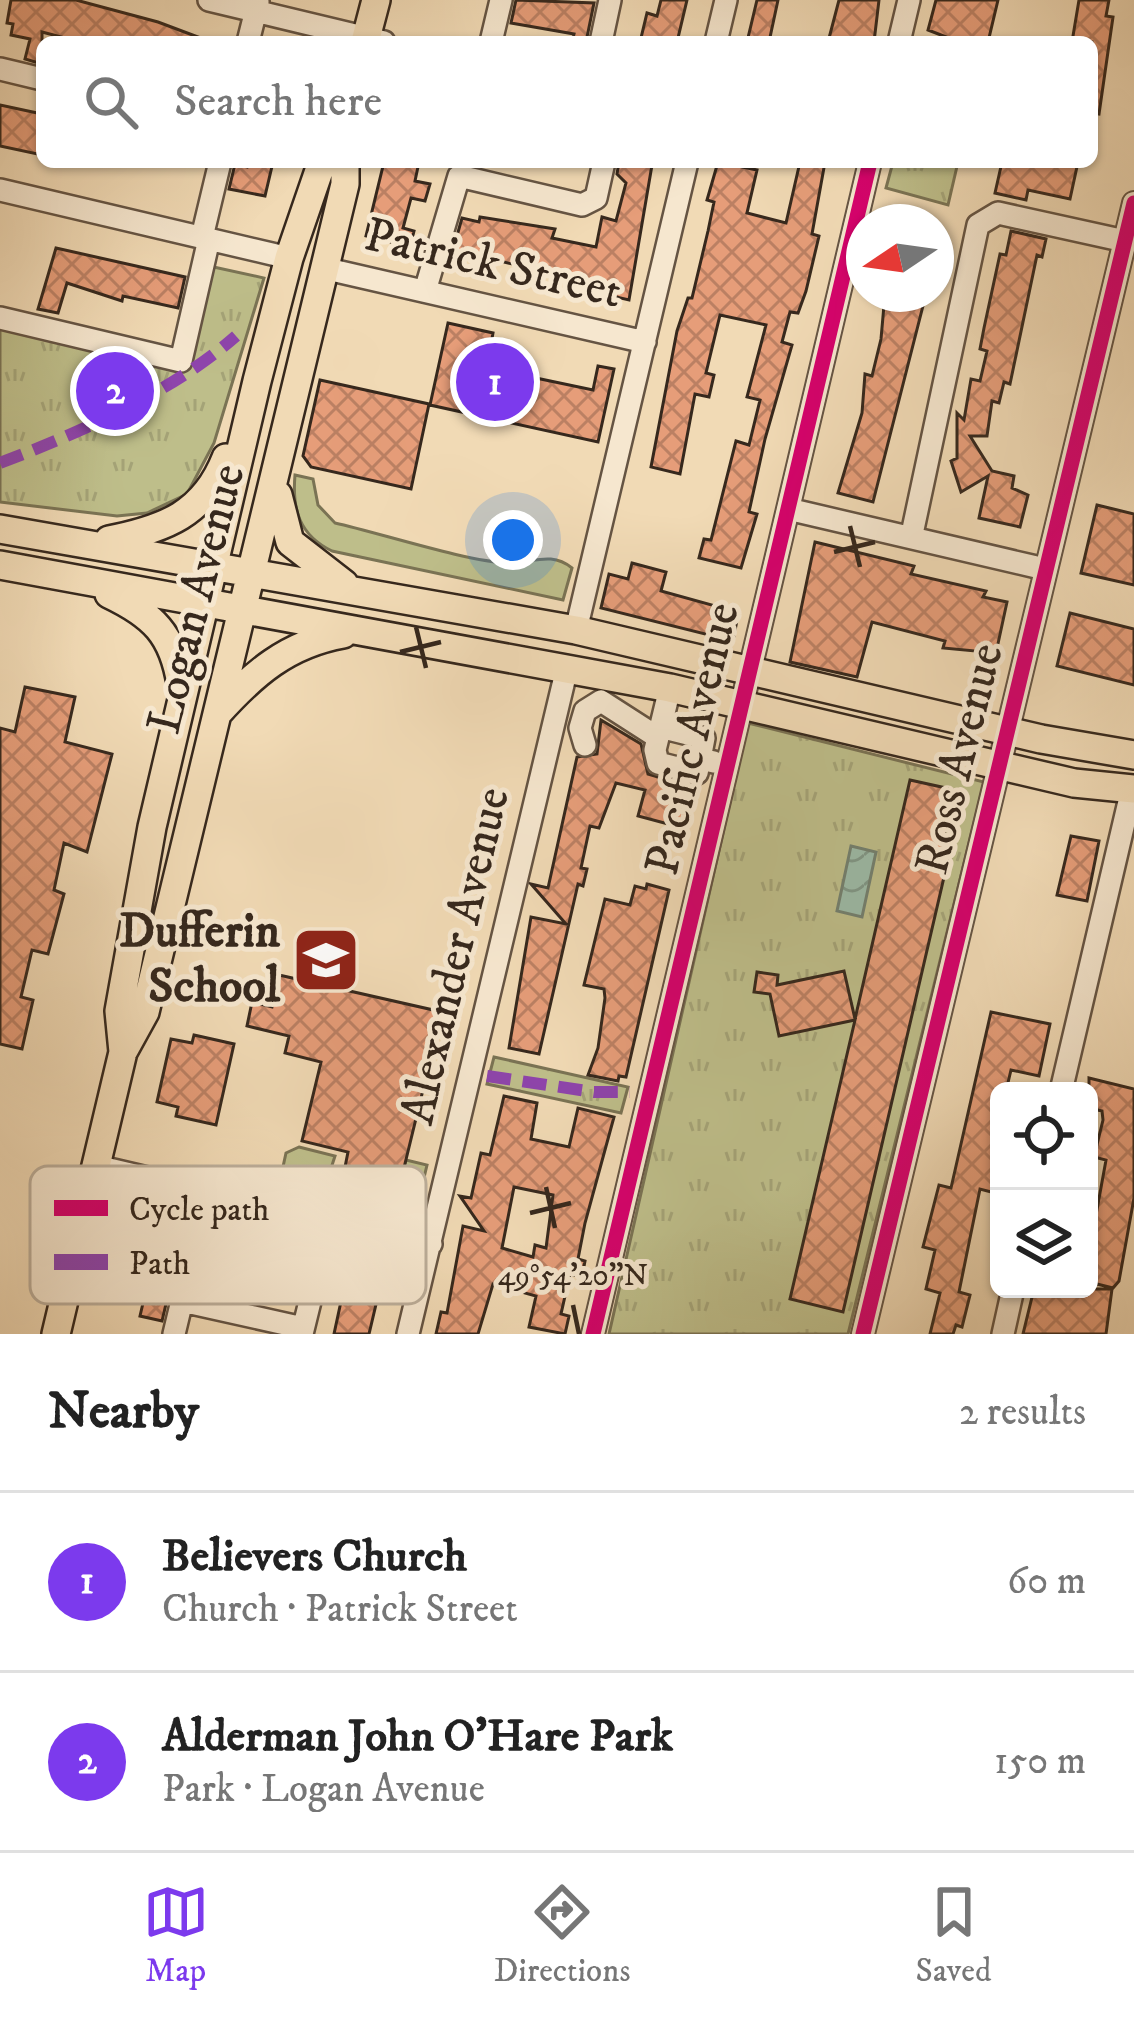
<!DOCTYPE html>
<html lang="en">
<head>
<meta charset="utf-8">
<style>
  :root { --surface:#fff; --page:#f6f6f6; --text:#222; --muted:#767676; --line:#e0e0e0; --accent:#7c3aed }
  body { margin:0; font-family:"IM FELL DW Pica",serif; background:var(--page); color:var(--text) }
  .controls { position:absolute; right:36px; bottom:36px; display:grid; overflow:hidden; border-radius:18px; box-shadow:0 3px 9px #0004 }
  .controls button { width:108px; height:108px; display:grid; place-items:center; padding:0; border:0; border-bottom:3px solid var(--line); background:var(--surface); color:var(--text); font:60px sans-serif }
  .compass { position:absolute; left:846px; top:204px; width:108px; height:108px; border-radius:50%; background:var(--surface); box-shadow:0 3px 9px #0004; rotate:257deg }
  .you { position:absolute; left:513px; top:540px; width:42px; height:42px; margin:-30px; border:9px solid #fff; border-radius:50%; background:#1a73e8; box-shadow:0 0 0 18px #1a73e833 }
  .badge { display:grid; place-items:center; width:78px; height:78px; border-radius:50%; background:var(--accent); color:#fff; font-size:39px; font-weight:700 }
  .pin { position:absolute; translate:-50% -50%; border:6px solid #fff; box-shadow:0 3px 12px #0006 }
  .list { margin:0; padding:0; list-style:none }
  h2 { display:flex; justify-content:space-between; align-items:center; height:156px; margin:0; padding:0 48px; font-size:51px }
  h2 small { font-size:39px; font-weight:400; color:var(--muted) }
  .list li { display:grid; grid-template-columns:78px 1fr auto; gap:36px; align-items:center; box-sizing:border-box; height:180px; padding:0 48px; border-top:3px solid var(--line) }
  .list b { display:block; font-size:45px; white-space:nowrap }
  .list p { margin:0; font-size:39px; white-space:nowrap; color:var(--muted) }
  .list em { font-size:39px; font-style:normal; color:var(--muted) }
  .icon { flex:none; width:66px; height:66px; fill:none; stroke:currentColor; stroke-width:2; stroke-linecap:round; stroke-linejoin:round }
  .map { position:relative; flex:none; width:1134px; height:1334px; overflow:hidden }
  .search { position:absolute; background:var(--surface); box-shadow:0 3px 9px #0004; left:36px; right:36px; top:36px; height:132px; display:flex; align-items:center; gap:30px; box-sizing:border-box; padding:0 42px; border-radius:18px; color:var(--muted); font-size:45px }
  .sheet { height:516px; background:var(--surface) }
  nav { display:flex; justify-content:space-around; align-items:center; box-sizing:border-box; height:168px; border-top:3px solid var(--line); background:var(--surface); font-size:33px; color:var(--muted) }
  nav a { display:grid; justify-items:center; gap:6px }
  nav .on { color:var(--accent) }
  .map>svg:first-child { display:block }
</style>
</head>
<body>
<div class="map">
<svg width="1134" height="1334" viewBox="0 0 1134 1334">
  <defs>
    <pattern id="park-tufts" width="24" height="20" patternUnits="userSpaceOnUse" patternTransform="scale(3)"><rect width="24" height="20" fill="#bebe8a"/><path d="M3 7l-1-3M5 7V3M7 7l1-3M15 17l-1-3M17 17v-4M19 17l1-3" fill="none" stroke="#a4a377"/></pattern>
    <pattern id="water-waves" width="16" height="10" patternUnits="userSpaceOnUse" patternTransform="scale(3)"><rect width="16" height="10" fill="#9cbba8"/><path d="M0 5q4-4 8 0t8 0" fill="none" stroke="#809888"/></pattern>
    <pattern id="building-cross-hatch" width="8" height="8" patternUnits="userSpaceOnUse" patternTransform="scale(3)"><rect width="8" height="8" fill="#e69d79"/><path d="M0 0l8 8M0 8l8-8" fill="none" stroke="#bb8063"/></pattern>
  </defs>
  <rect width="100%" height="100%" fill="#f1dab5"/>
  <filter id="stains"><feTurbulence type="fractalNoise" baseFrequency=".00167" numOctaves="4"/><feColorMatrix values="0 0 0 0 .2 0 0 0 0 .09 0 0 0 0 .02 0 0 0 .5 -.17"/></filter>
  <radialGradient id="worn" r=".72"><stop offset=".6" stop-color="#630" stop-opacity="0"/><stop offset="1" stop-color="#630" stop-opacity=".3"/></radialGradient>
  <path fill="#bebe8a" stroke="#7a7354" stroke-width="3" d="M295,475L313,479L318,505L335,523C380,533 468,562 509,563C533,563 551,551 572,568L563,600L332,551C299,535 292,509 295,475Z
    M299,1147L335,1156L325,1187L281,1176L286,1153Z
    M406,1160L427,1165L416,1211L338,1192L345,1167L400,1180Z"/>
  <path fill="url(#park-tufts)" stroke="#7a7354" stroke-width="3" d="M893,162H958L948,205L886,188Z
    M209,266L264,278L214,443L187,494L147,513L117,516L0,502V324L185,368Z
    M748,723L984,782L848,1334H609Z
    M494,1057L628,1087L621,1113L487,1084Z"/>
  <path fill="url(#water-waves)" stroke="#738070" stroke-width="3" d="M851,846L876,852L862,917L837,911Z"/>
  <path fill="url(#building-cross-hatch)" stroke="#36281d" stroke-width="3" fill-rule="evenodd" d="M11,0H76L158,22L198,37L197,42H80L42,32V64L25,59L30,39L11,35L13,24L7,23Z
    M516,0L594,3L586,42H572L574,34L511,23Z
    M661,0H687L677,42L641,38L647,13L657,16Z
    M757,0H778L769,42H747Z
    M839,0H879L874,42H828Z
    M936,0H998L988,42H959L928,30Z
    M1079,0H1109L1106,16L1113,17L1099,114L1092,113V42H1072Z
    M0,105L42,114V155L0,146Z
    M248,162H273L265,196L229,189L235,164L247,167Z
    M384,162H419L415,181L430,184L425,201L411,198L403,228L414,231L410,247L366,236Z
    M619,162L652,165L629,300L586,290L588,282L453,250L462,218L479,222L480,217L555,229L552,238L596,247L602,217L616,221L626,183L617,174Z
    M718,162L757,170L747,213L786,223L800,162H825L812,234L819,236L806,291L798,313L790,312L782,342L792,345L765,439L749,512L757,514L741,568L699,558L704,539L711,540L736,441L749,445L760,400L747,397L766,325L720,315L706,373L714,375L709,397L695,394L680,474L651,467L677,331L688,298H692L708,231L714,202L707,200Z
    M1002,162H1078L1070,199L1028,190L1026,200L995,193Z
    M1011,231L1046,239L1042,257L1037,255L1010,384L1004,382L999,403L992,401L987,436H970L992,471L1014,476L1012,488L1028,495L1020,527L979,518L988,476L961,492L951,461L957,458V413L964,420L971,379L980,381L987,351L980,349L984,328L1000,254L1006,255Z
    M56,248L185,277L178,308L123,296L122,301L67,283L58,313L38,309Z
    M885,294H926L873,502L838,493L862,413L865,374L872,376L881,339Z
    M448,323L493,333L488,360L519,366L517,374L593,390L598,366L614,369L598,442L430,405Z
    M320,380L429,404L411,489L311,467L303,456Z
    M1097,505L1134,514V585L1081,573Z
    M815,542L914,566L911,574L986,591L983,597L1007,602L996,653L943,648L945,641L872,622L857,677L790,662Z
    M632,563L666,572L661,591L730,610L729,618L737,620L733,641L601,608L609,574L628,579Z
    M1070,613L1134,629V685L1057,666Z
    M25,687L75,697L65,742L112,754L87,852L64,843L54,890L64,894L48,954L32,950L21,997L33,1000L22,1049L0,1044V728L15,732Z
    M601,720L641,744L648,774L692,787L687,829L638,816L645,790L616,783L599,828L590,826L581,868L587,869L583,886L578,884L539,1054L509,1048L531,917L566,924L531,884L548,888L577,757L597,754Z
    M910,780L955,790L942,844L951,847L843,1312L790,1299L855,1020L779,1036L770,994L754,992L757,972L778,975L777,985L844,971L855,1019Z
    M1071,836L1099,841L1087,901L1057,895Z
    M647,884L669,890L626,1077L619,1076L618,1081L588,1075L598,1048L605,998L604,989L584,985L605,899L630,905L635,886L646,889Z
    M279,975L442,1012L401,1180L345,1167L348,1152L302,1141L321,1062L285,1053L289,1036L247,1026L252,1002L272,1007Z
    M991,1012L1050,1024L1039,1076L1011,1070L1006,1091H999L993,1170L999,1171V1194L980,1189L959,1292L970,1295L962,1327L956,1325L953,1334H930L940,1293L926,1289L935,1250L923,1247L939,1185L951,1188Z
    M194,1035L234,1044L216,1125L176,1116L178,1107L157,1102L171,1039L192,1043Z
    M1089,1078L1134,1089V1198L1119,1281L1113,1288L1089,1282V1225L1094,1226L1106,1160L1094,1157L1103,1120L1102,1111L1089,1108Z
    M504,1096L537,1103L531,1139L569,1147L578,1108L614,1117L585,1223L578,1259L585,1261L582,1277L570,1274L561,1314L569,1316L565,1334L529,1327L536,1296L493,1284L478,1334H436L441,1312L447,1313L463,1226L484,1231L460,1196L471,1198L481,1153L490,1155ZM514,1187L553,1195L546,1248L535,1245L533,1257L502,1248Z
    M351,1255L370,1260L366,1278L391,1284L387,1298L378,1296L369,1334H334Z
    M154,1256L176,1261L162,1321L140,1316Z
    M1034,1289H1112L1106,1334H1023Z"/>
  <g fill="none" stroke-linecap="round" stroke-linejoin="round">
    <defs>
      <path id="minor" d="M209,0L384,42
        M248,42L258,2
        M491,42L501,0
        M601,42L610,0
        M716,42L726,0
        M899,42L909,0
        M0,69L42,79
        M0,190L289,258
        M202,237L220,162
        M323,268L645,342
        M425,291L459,176L582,205L596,198L604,162
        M0,318L181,361L209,239
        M788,509L1045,569
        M912,534L978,225L998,213L1125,241
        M576,630L687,162
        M670,688L655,750L658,763L697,773L700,759
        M660,727L704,738L700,759L714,762
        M585,745L580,728L585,711L601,701L657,737
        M1061,1091L1132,789
        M96,1166L431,1244
        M182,1301L303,1328
        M174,1334L208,1192
        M302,1334L330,1220
        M408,1334L567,668
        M593,1334L870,162
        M863,1334L1134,203
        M1003,1334L1013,1289"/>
      <path id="major" d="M365,42L376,0
        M278,495L290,542L344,584
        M0,529L576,630L1041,739L1134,755
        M109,540C165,529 204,514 226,458
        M0,565L670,688L1074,783L1134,789
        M109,594C153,615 173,634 181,684
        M217,714C253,674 287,644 343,634
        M123,1052L119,1011L152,827L257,381L289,258L322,162
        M56,1334L123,1052L145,1012L345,184V162"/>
    </defs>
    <use href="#minor" stroke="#655443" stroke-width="26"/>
    <use href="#major" stroke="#36281d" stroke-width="32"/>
    <use href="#minor" stroke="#f6e7cf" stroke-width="21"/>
    <use href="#major" stroke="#f1dab5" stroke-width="27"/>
    <path stroke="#8e44ad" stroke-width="12" stroke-dasharray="24 12" stroke-linecap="butt" d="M0,463C79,433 171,393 236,336
      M487,1076L594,1092H630"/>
    <defs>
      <path id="cycleway" d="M593,1334L870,162
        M863,1334L1134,203"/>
    </defs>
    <use href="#cycleway" stroke="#f6e7cf" stroke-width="22"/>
    <use href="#cycleway" stroke="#d6006c" stroke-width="15"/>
  </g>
  <path fill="none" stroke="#36281d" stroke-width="4.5" d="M850,526L860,567M834,552L875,542M416,627L426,668M400,652L441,642M546,1187L555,1228M530,1213L571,1203M573,1305L579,1334"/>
  <defs>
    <symbol id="school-square" viewBox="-11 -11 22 22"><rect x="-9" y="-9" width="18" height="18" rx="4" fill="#8f2418" stroke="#f6e7cf"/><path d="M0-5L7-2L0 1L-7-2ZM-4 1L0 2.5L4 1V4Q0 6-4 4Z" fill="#fff"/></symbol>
  </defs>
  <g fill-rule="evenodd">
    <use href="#school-square" x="288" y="922" width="76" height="76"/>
  </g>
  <g text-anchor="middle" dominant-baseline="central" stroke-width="10" stroke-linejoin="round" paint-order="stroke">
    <g font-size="48" fill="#36281d" stroke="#f6e7cf">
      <text transform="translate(493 264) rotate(13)">Patrick Street</text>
      <text transform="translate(197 599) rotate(-76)">Logan Avenue</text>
      <text transform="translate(693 739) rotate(-77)">Pacific Avenue</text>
      <text transform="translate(960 759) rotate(-76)">Ross Avenue</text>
      <text transform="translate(456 956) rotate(-77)">Alexander Avenue</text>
    </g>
    <g font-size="48" font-weight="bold" fill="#36281d" stroke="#f6e7cf" text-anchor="end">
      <text x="280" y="932">Dufferin<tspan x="280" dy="55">School</tspan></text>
    </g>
  </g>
  <rect x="30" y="1166" width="396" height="138" rx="18" fill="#f6e7cf" stroke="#bcae9a" stroke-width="3"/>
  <rect x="54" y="1200" width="54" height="16" fill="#d6006c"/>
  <rect x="54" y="1254" width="54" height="16" fill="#8e44ad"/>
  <g font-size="33" fill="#36281d">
    <text x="129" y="1220">Cycle path</text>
    <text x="129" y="1274">Path</text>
  </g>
  <g font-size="30" text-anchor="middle" fill="#36281d" stroke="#f6e7cf" stroke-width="10" stroke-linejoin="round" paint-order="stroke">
    <text x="573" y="1285">49°54'20"N</text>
  </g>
  <rect width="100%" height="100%" filter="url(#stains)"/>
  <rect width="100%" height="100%" fill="url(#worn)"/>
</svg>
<div class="controls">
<button><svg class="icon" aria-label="locate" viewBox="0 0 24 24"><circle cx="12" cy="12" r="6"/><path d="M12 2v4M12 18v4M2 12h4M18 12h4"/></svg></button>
<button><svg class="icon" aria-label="layers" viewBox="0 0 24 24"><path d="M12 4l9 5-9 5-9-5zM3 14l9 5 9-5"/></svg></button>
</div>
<svg class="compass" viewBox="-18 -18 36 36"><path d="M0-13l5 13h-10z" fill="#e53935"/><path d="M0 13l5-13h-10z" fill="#767676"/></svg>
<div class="you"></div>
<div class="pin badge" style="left:495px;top:382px">1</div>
<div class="pin badge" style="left:115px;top:391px">2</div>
<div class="search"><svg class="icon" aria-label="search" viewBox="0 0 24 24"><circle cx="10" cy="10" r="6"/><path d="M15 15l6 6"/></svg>Search here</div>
</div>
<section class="sheet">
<h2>Nearby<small>2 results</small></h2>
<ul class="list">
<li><span class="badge">1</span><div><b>Believers Church</b><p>Church · Patrick Street</p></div><em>60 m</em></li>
<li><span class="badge">2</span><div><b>Alderman John O'Hare Park</b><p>Park · Logan Avenue</p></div><em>150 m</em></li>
</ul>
</section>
<nav>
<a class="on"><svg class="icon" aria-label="map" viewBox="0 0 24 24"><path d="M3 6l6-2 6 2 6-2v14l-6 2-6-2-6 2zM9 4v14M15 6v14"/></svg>Map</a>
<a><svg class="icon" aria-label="directions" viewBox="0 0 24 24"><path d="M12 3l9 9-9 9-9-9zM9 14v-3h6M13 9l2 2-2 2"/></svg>Directions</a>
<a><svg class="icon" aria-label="saved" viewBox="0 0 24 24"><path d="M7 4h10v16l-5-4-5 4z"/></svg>Saved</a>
</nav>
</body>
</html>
